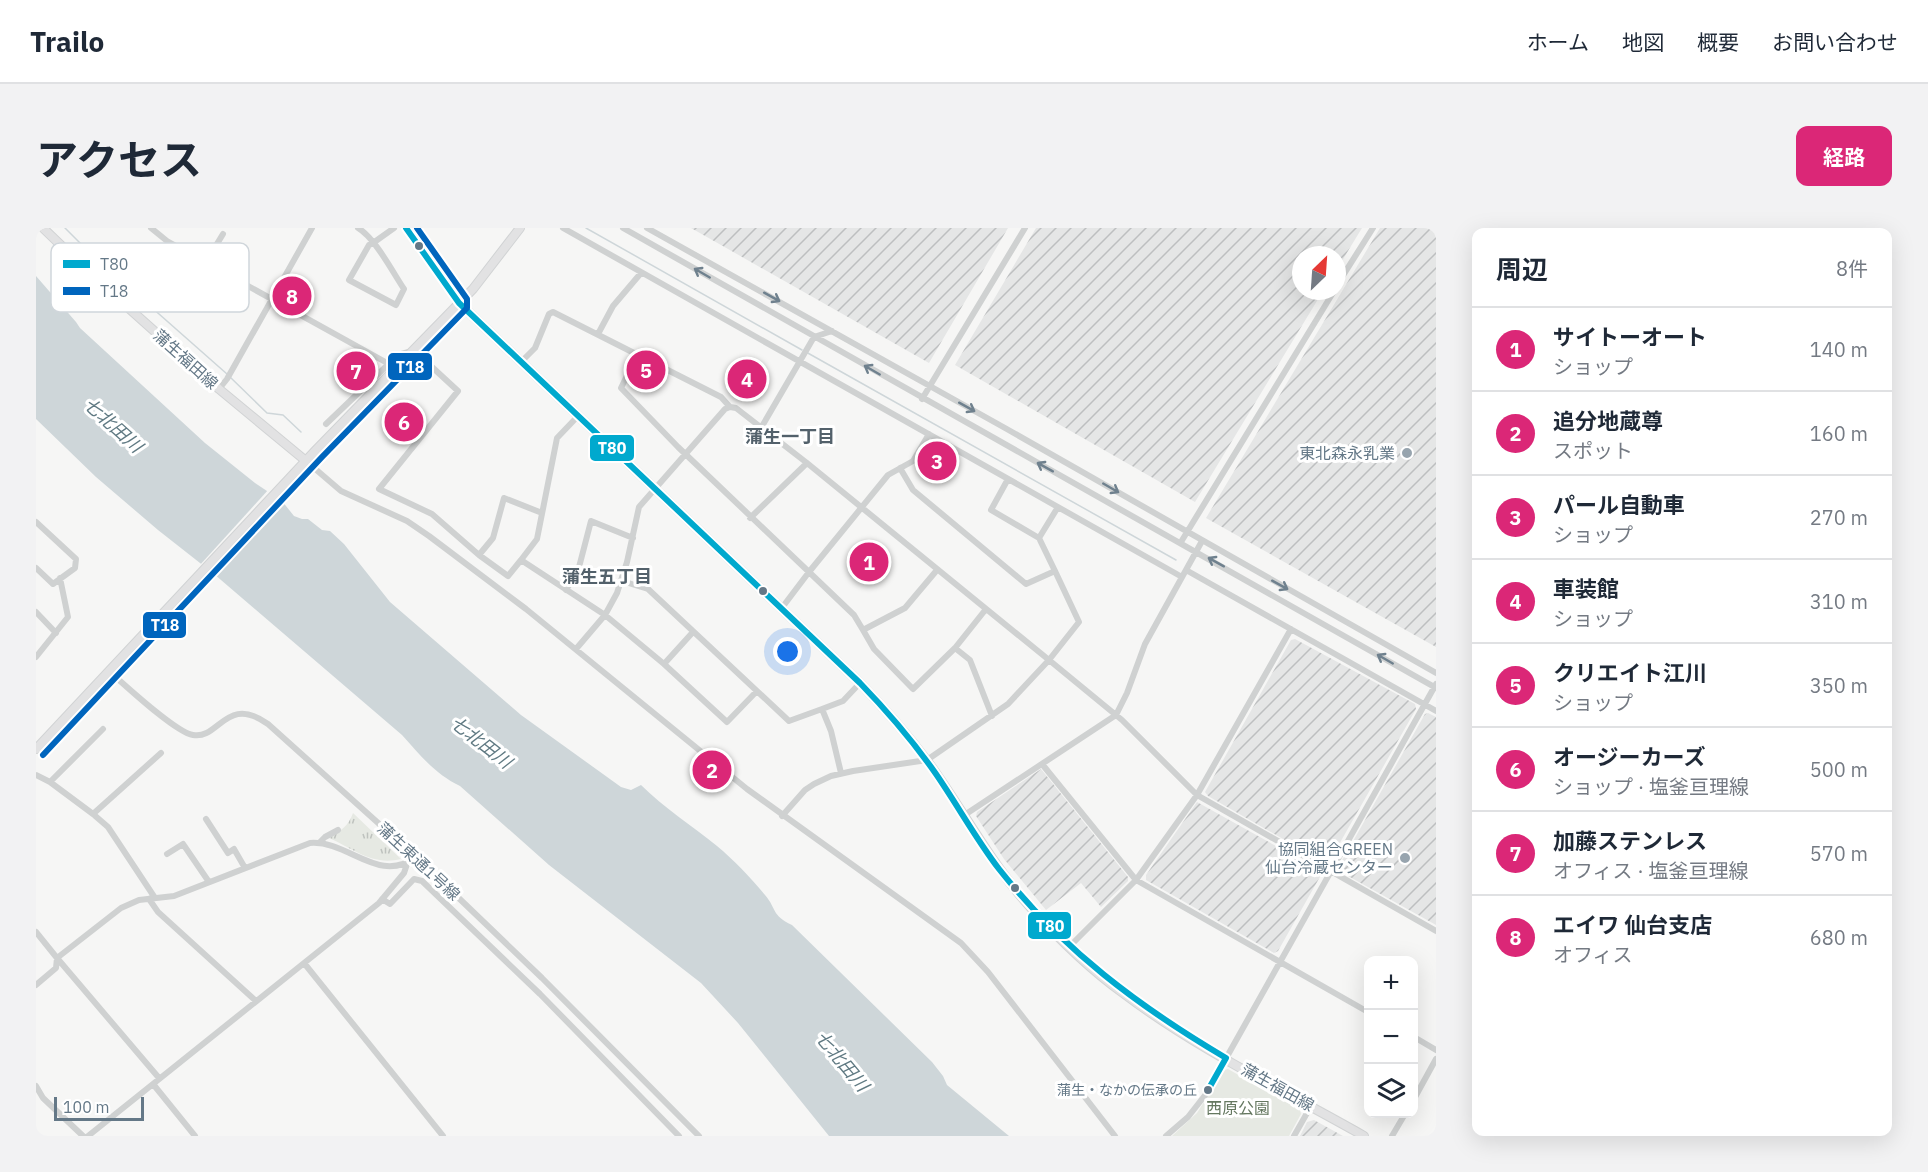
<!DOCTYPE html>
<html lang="ja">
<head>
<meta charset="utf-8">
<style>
  :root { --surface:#fff; --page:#f2f2f3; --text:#1f2937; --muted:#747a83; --line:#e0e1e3; --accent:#db2777 }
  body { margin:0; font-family:"IBM Plex Sans","Noto Sans JP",sans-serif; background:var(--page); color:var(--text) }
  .controls { position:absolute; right:18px; bottom:18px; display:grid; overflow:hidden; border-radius:12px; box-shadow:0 6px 24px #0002 }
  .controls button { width:54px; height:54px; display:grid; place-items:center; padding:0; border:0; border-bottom:2px solid var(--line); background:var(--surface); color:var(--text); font:30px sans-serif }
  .compass { position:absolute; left:1256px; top:18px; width:54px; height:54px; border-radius:50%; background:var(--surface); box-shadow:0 6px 24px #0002; rotate:25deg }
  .scale { position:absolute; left:18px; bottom:15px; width:90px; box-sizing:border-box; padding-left:6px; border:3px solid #647887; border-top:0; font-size:16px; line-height:21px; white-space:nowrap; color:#647887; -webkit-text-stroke:4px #fff; paint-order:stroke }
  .you { position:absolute; left:752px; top:424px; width:21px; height:21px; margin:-15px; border:4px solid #fff; border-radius:50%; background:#1a73e8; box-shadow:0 0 0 9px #1a73e833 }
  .badge { display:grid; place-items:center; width:39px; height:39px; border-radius:50%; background:var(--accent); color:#fff; font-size:20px; font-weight:700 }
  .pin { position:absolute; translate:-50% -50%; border:3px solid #fff; box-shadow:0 2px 6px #0006 }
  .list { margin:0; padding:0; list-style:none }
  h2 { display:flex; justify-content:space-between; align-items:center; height:78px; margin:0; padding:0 24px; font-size:26px }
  h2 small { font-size:20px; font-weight:400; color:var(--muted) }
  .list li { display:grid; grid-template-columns:39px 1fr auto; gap:18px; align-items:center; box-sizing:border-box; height:84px; padding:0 24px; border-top:2px solid var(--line) }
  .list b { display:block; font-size:22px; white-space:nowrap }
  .list p { margin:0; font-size:20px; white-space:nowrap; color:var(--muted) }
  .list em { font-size:20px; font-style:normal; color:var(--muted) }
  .icon { flex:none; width:33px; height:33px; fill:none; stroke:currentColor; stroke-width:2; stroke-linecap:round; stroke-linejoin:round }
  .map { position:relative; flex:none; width:1400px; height:908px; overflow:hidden; border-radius:12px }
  header { display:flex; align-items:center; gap:36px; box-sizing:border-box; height:84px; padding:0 30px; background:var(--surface); border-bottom:2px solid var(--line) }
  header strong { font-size:28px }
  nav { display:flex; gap:33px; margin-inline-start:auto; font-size:21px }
  .intro { display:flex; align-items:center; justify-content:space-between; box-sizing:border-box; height:144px; padding:0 36px }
  h1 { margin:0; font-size:42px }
  .button { padding:15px 27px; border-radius:12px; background:var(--accent); color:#fff; font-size:21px; font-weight:700 }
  main { display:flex; gap:36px; padding:0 36px }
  aside { flex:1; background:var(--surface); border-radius:12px; box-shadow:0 6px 24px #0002 }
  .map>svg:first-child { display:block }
</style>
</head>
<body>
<header>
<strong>Trailo</strong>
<nav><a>ホーム</a><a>地図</a><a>概要</a><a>お問い合わせ</a></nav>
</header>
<div class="intro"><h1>アクセス</h1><a class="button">経路</a></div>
<main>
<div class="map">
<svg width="1400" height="908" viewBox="0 0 1400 908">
  <defs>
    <pattern id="industrial-furrows" width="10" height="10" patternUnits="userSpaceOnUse" patternTransform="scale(1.5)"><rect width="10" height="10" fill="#e5e6e6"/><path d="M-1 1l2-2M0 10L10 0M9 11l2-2" fill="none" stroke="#bdbfc0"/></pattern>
    <pattern id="grass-tufts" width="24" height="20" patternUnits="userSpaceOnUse" patternTransform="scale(1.5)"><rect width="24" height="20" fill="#e6e9e3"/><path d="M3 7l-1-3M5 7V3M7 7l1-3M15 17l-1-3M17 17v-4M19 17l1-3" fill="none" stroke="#bec2be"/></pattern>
  </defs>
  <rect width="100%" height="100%" fill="#f6f6f5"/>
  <path fill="url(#industrial-furrows)" d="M655,0H972L893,135Z
    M1000,0H1326L1301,41V27H1265V63H1287L1159,274L919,137Z
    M1344,0H1400V419L1170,290Z
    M1259,411L1379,476L1380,481L1293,634L1289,635L1172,568L1169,564L1255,412Z
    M1392,485L1400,489V697L1305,644L1303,638L1389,486Z
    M1005,541L1092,649V653L1065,679L1045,655L1010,682L968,631L940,588L941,584Z
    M1161,574L1283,642L1285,647L1242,723L1238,725L1110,652V647Z
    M1278,892L1307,908H1264L1271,894Z"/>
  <path fill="url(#grass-tufts)" d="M317,585L365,631C336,638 318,621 293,610C305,602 312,599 317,585Z"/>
  <path fill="#e6e9e3" d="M1192,841L1264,882L1265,886L1253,908H1136L1161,885L1188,842Z"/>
  <path fill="#ced6d9" d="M0,48L40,94L44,100L169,215L219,255L246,273L258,288L266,291H272L286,302L294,303L308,316L354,374L485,487L585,559L595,562L605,557C628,580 655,597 681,618C698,632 715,650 729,667C741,681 735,687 756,697L896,834L907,848L911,857L973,908H793L702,795L665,755L513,637L424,558C399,546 384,527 366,507L178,346L122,302L60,249L0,191Z"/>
  <path fill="#f6f6f5" d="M233,261L245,268L172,345L163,338Z"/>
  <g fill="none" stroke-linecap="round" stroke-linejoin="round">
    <path stroke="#ced6d9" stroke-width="1.5" d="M29,0L55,26L191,146
      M550,0L766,122
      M770,124L1140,332
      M194,149L231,185L247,187L265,204"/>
    <defs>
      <path id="major" d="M7,0L59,50L183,161L270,233
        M423,75L824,455C848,480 871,506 892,534C928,583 955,637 997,682C1024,712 1054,741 1087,765C1161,821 1247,862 1328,908
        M365,140L378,132L418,90L422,77
        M0,521L279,223L437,61L484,0"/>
    </defs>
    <use href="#major" stroke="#d1d3d4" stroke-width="10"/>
    <path stroke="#cfd1d1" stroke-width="6" d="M115,0L131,13L353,136
      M322,0C339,10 356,43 368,61L360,77L313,52L333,17L337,15L358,0
      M370,0L423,75
      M527,0L1146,349
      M587,0L1400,460
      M611,0L969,200L1400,445
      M170,34L187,6
      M1301,57L1337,0
      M562,106L577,78L605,45
      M383,127L422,163L343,261L396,286L443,327L472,348L485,332L569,387L628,436L691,494L720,464
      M601,127L585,160L642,219L773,344L852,247L877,233L893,206
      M485,134L499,120L513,86L517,84L685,169L694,179
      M183,161L191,151L276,0
      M886,171L989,0
      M290,196L362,127L376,123
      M725,200L778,109L796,103
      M270,233L305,263L371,293L393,308L490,381L711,561L925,715L952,744L1079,908
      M864,240L877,262L990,356L1019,343L1043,394L1013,432L1086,492L1161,567L1400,703
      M972,251L955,282L1003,310L1019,343
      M714,290L771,235
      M0,294L40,331L39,340L17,356L0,340
      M1003,310L1022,279
      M1145,314L1298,63
      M443,327L457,310L468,270L506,285
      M485,332L501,311L521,210L542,188
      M901,342L869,380L827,402L838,421L877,461L919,420L950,381
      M1150,342L1400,483
      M586,353L612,361L753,493L786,481L795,503L805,545
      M530,362L542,343L555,293L597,310
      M745,381L773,344L818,387L827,402
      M0,384L20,405
      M919,420L934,432L956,488
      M540,421L569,387L581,365L591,334L603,279L689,181L694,179L700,180L771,235L1013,432L972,476L891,532L817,543L795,548L778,556L769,562L746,588
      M0,429L32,389L24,350
      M628,436L657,404
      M73,443C89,457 139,504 157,507C183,512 190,466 232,496L380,629L506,750L663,908
      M786,481L807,473L824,455
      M1006,536L1100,652L1332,784
      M0,547L14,554L57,586L72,599L119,670
      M14,554L67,501
      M57,586L125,525
      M927,588L1080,487L1091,465L1109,416L1166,313
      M170,591L192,625L198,621L209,640
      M284,614L289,609L302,602
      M131,626L147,616L173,654
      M113,671L122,684L220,773
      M346,671L354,676L378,651L386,653L504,766L643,908
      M0,704L21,730L20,740L0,757
      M1033,719L1100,652L1161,567L1255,401
      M268,735L407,908
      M1378,809L1400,822
      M123,850L21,730L85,680L103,672L138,668L274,615C313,612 342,657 380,629
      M117,856L159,908
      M0,858L7,870L47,908
      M1378,871L1400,831
      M52,908L343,675L368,645L371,636
      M1130,908L1152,889L1170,866L1400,456
      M1258,908L1275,878
      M1356,908L1369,886"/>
    <use href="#major" stroke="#e2e2e3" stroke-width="8"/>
    <defs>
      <path id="bus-1" d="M370,0L423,75L824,455C852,484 877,513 900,546C922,578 940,611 963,641C1027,722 1102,778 1190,830L1172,862"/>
      <path id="bus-2" d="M7,527L286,229L431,80V71L381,0"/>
    </defs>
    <use href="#bus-1" stroke="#fff" stroke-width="10"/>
    <use href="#bus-2" stroke="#fff" stroke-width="10"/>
    <use href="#bus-1" stroke="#00a9ce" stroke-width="6"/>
    <use href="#bus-2" stroke="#0065bd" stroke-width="6"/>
  </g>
  <defs><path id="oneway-shaft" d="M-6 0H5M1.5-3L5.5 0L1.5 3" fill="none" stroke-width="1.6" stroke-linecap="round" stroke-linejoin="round" transform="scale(1.5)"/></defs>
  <g stroke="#6f818e">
    <use href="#oneway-shaft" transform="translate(666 45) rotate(-150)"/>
    <use href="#oneway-shaft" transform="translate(736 69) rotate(29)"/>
    <use href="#oneway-shaft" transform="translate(836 142) rotate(-150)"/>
    <use href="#oneway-shaft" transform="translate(931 179) rotate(29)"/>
    <use href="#oneway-shaft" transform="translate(1009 239) rotate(-151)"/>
    <use href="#oneway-shaft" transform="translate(1075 260) rotate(30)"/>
    <use href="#oneway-shaft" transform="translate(1180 334) rotate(-151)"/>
    <use href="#oneway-shaft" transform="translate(1244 357) rotate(29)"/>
    <use href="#oneway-shaft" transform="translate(1349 431) rotate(-150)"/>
  </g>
  <g fill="#647887" stroke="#fff" stroke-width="2">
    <circle cx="383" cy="18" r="5"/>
    <circle cx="727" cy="363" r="5"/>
    <circle cx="979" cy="660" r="5"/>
    <circle cx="1172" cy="862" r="5"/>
  </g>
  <g fill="#97a4ae" stroke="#fff" stroke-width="2">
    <circle cx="1371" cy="225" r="6"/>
    <circle cx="1369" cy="630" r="6"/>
  </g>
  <g text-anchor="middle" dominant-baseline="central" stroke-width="6" stroke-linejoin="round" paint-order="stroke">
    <g font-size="14" fill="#647887" stroke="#fff" text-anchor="end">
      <text x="1161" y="862">蒲生・なかの伝承の丘</text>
    </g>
    <g font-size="16" fill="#647887" stroke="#fff">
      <text transform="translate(150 131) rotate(42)">蒲生福田線</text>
      <text transform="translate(383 633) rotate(43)">蒲生東通1号線</text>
      <text transform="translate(1242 859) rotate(29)">蒲生福田線</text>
    </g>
    <g font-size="16" fill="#647887" stroke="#fff" text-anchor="end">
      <text x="1359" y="225">東北森永乳業</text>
      <text x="1357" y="621">協同組合GREEN<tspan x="1357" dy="18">仙台冷蔵センター</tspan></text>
    </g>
    <g font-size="16" fill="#657860" stroke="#fff">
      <text x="1202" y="880">西原公園</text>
    </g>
    <g font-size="18" font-style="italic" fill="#607a83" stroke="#fff">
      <text transform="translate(77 197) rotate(42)">七北田川</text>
      <text transform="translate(445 514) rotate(38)">七北田川</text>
      <text transform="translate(806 833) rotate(50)">七北田川</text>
    </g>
    <g font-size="18" font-weight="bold" fill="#53616b" stroke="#fff">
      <text x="754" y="208">蒲生一丁目</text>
      <text x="571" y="348">蒲生五丁目</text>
    </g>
  </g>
  <rect x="15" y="15" width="198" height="69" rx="9" fill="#fff" stroke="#d0d6db" stroke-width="1.5"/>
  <rect x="27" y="32" width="27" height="8" fill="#00a9ce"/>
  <rect x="27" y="59" width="27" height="8" fill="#0065bd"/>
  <g font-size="16" fill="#647887">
    <text x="64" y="42">T80</text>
    <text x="64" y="69">T18</text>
  </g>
  <g stroke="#fff" stroke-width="2">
    <rect x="351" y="124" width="46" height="29" rx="6" fill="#0065bd"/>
    <rect x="553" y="206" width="46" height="28" rx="6" fill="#00a9ce"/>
    <rect x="106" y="383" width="45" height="28" rx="6" fill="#0065bd"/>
    <rect x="991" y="683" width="45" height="29" rx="6" fill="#00a9ce"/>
  </g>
  <g font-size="16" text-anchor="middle" font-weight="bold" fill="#fff">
    <text x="374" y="145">T18</text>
    <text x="576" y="226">T80</text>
    <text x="129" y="403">T18</text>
    <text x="1014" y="704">T80</text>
  </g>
</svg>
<div class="controls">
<button>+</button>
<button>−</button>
<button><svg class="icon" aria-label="layers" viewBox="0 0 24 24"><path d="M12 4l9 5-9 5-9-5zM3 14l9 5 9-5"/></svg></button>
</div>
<svg class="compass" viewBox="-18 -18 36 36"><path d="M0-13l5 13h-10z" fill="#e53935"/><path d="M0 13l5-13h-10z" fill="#747a83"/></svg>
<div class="scale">100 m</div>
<div class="you"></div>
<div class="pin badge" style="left:833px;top:334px">1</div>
<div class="pin badge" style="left:676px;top:542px">2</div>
<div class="pin badge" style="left:901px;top:233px">3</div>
<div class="pin badge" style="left:711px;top:151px">4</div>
<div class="pin badge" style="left:610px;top:142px">5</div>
<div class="pin badge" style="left:368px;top:194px">6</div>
<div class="pin badge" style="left:320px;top:143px">7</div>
<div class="pin badge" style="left:256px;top:68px">8</div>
</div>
<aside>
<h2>周辺<small>8件</small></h2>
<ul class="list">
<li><span class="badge">1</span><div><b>サイトーオート</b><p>ショップ</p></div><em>140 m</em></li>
<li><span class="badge">2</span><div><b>追分地蔵尊</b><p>スポット</p></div><em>160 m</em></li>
<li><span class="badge">3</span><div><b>パール自動車</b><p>ショップ</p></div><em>270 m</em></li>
<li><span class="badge">4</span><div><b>車装館</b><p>ショップ</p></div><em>310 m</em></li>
<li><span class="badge">5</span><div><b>クリエイト江川</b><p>ショップ</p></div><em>350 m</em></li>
<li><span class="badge">6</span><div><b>オージーカーズ</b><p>ショップ · 塩釜亘理線</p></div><em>500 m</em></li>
<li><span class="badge">7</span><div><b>加藤ステンレス</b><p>オフィス · 塩釜亘理線</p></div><em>570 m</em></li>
<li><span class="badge">8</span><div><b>エイワ 仙台支店</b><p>オフィス</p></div><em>680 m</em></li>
</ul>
</aside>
</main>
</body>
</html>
